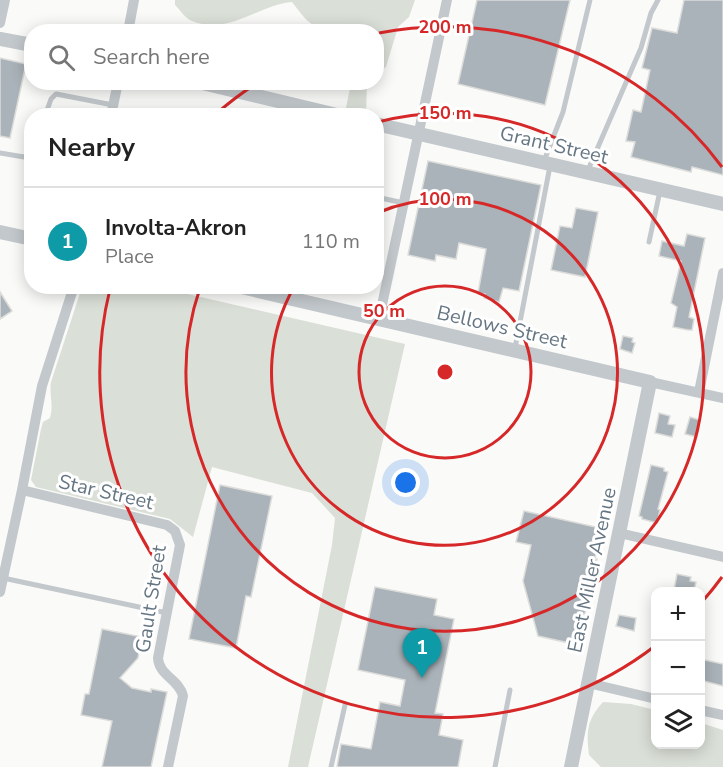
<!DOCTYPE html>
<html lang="en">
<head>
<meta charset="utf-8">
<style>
  :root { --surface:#fff; --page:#f6f6f6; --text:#222; --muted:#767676; --line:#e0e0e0; --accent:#e4572e }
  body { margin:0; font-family:"Nunito Sans",sans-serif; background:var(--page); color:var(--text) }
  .controls { position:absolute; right:18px; bottom:18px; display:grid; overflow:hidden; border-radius:12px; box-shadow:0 3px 15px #0003 }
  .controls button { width:54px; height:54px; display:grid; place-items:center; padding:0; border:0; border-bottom:2px solid var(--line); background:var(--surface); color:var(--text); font:30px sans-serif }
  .you { position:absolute; left:406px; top:483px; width:21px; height:21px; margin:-15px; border:4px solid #fff; border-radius:50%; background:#1a73e8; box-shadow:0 0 0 9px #1a73e833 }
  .badge { display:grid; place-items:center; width:39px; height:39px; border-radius:50%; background:var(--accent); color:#fff; font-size:20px; font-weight:700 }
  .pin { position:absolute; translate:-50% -50px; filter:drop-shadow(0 2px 3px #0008) }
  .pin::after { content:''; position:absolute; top:32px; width:21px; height:18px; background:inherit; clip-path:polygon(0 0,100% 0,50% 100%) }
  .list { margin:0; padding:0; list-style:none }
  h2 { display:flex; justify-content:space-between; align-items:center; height:78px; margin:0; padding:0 24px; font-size:26px }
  h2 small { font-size:20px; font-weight:400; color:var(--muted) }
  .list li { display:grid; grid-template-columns:39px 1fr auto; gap:18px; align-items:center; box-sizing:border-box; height:108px; padding:0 24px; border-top:2px solid var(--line) }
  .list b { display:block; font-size:22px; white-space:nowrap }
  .list p { margin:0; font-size:20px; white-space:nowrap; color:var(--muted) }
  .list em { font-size:20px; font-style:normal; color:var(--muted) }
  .icon { flex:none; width:33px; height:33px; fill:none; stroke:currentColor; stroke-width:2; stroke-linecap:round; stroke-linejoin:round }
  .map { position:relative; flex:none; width:723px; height:767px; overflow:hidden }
  .search { position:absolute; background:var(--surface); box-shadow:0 3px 15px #0003; left:24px; top:24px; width:360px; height:66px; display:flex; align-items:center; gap:15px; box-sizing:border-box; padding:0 21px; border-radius:24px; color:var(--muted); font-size:22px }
  .panel { position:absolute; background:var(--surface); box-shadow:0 3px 15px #0003; left:24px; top:108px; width:360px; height:186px; border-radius:24px }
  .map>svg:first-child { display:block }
</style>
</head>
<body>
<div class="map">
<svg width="723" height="767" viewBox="0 0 723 767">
  <rect width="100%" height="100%" fill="#fafaf8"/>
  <path fill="#dadfd7" d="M175,0H415L409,17L398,27L386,67L377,73L376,32L341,31C334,28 328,31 321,29C307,24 300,12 292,2C258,5 228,36 192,21C186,19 180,10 175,5Z
    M351,83H367L366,114L346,108Z
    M82,287H157L405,344L308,767H288L332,545L335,518L312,493L212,467L193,537L170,519L36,487L31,480L41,429L43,422L50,418C54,403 49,397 51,382Z
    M603,702L631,704L655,710L656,744H700L701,723L723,730V767H601L589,755C586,731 587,720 603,702Z"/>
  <path fill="#aab3b9" stroke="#dcdcda" stroke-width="1.5" d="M477,0H570L545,105L458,84Z
    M684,0H723V175L692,167L691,172L631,157L635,142L626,141L633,110L641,112L650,70L642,68L652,28L677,33Z
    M0,58L26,64L10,138L0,136Z
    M428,161L541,185L519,291L503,288L499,302L484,298L485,294L478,293L486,249L459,243L456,259L436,255L435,261L408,255Z
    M576,208L598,212L585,277L551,270L560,226L572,228Z
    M687,234L705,238L689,317L694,319L692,330H688L673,327L677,307L671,303L681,261L659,256L662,241L684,246Z
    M0,292L12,311L0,319Z
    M623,336L633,338L632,342L635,343L632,353L620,349Z
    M659,413L670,416L668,424L675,425L672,437L655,433Z
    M690,417L700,420L697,437L685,434Z
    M651,465L664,468V471L668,472L658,509L660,510L657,523L642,519V517L639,516Z
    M220,485L272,496L251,597L246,596L236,648L189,639Z
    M524,511L600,528L595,559H597L578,645L538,636L523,581L531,545L516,542Z
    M677,574L691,577L690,581L696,582L694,591L674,590Z
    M375,587L437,599L434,615L454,619L435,713L443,714L439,735L463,740L458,767H337L341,744L371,749L380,702L400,706L405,680L358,670Z
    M619,615L636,618L634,631L616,626Z
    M102,629L142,637L138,658L120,678L132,688L151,692V689L167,692L151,767H102L112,721L81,715L85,694H89Z
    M700,659L723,664V686L700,680Z"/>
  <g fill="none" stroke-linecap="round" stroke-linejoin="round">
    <path stroke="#c3c8cc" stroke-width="5" d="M45,116L51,99L56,94L113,105
      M376,147L379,148L376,159
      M0,153L24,157L32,151
      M544,161L563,112L590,0
      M588,170L641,48L651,13L658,0
      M376,197L404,203
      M649,242L660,191
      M515,348L550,166
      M3,578L167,613
      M331,767L345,705
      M495,767L510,690"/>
    <path stroke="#c3c8cc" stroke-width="10" d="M0,23L5,0
      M128,32L134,0
      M111,116L118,82
      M379,319L447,0
      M650,382L723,398
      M699,392L723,273
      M22,490L167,525L175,531L180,545L158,658C159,676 179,679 183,696L168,767
      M619,533L723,557
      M0,592L22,490L42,386L74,286
      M588,683L656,699
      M700,710L723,715"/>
    <path stroke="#c3c8cc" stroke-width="14" d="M0,39L32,45
      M198,82L341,116
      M376,124L723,204
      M0,232L32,239
      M237,286L650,382L571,767"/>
  </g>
  <g fill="none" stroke="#d62828" stroke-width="3">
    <circle cx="445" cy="372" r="86"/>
    <path d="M377 213A173 173 0 1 1 294 287"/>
    <path d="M378 122A259 259 0 1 1 200 288"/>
    <path d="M722 577A345 345 0 0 1 701 603M655 646A345 345 0 0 1 110 289M216 114A345 345 0 0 1 257 83M379 33A345 345 0 0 1 722 167"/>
  </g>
  <g text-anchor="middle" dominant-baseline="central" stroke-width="6" stroke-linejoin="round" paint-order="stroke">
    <g font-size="20" fill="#657683" stroke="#fff">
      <text transform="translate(554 145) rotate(13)">Grant Street</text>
      <text transform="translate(502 327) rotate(13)">Bellows Street</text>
      <text transform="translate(106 492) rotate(13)">Star Street</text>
      <text transform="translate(592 570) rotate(-78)">East Miller Avenue</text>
      <text transform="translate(151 599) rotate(-81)">Gault Street</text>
    </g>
  </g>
  <circle cx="445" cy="372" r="9" fill="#d62828" stroke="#fff" stroke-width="3"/>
  <g font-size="18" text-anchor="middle" font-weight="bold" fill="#d62828" stroke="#fff" stroke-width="6" stroke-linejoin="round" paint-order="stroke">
    <text x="445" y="33">200 m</text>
    <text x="445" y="119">150 m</text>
    <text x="445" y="205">100 m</text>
    <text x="384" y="317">50 m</text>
  </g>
</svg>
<div class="controls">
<button>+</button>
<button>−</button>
<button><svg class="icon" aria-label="layers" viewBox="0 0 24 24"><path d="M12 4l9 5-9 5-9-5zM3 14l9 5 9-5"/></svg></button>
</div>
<div class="you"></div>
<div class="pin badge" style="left:422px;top:678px;background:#0f9aa8">1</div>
<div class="search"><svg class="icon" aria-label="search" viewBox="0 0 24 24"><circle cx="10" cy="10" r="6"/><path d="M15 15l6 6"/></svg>Search here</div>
<section class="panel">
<h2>Nearby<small></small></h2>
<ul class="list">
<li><span class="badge" style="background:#0f9aa8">1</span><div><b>Involta-Akron</b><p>Place</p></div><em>110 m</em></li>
</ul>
</section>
</div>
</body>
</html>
